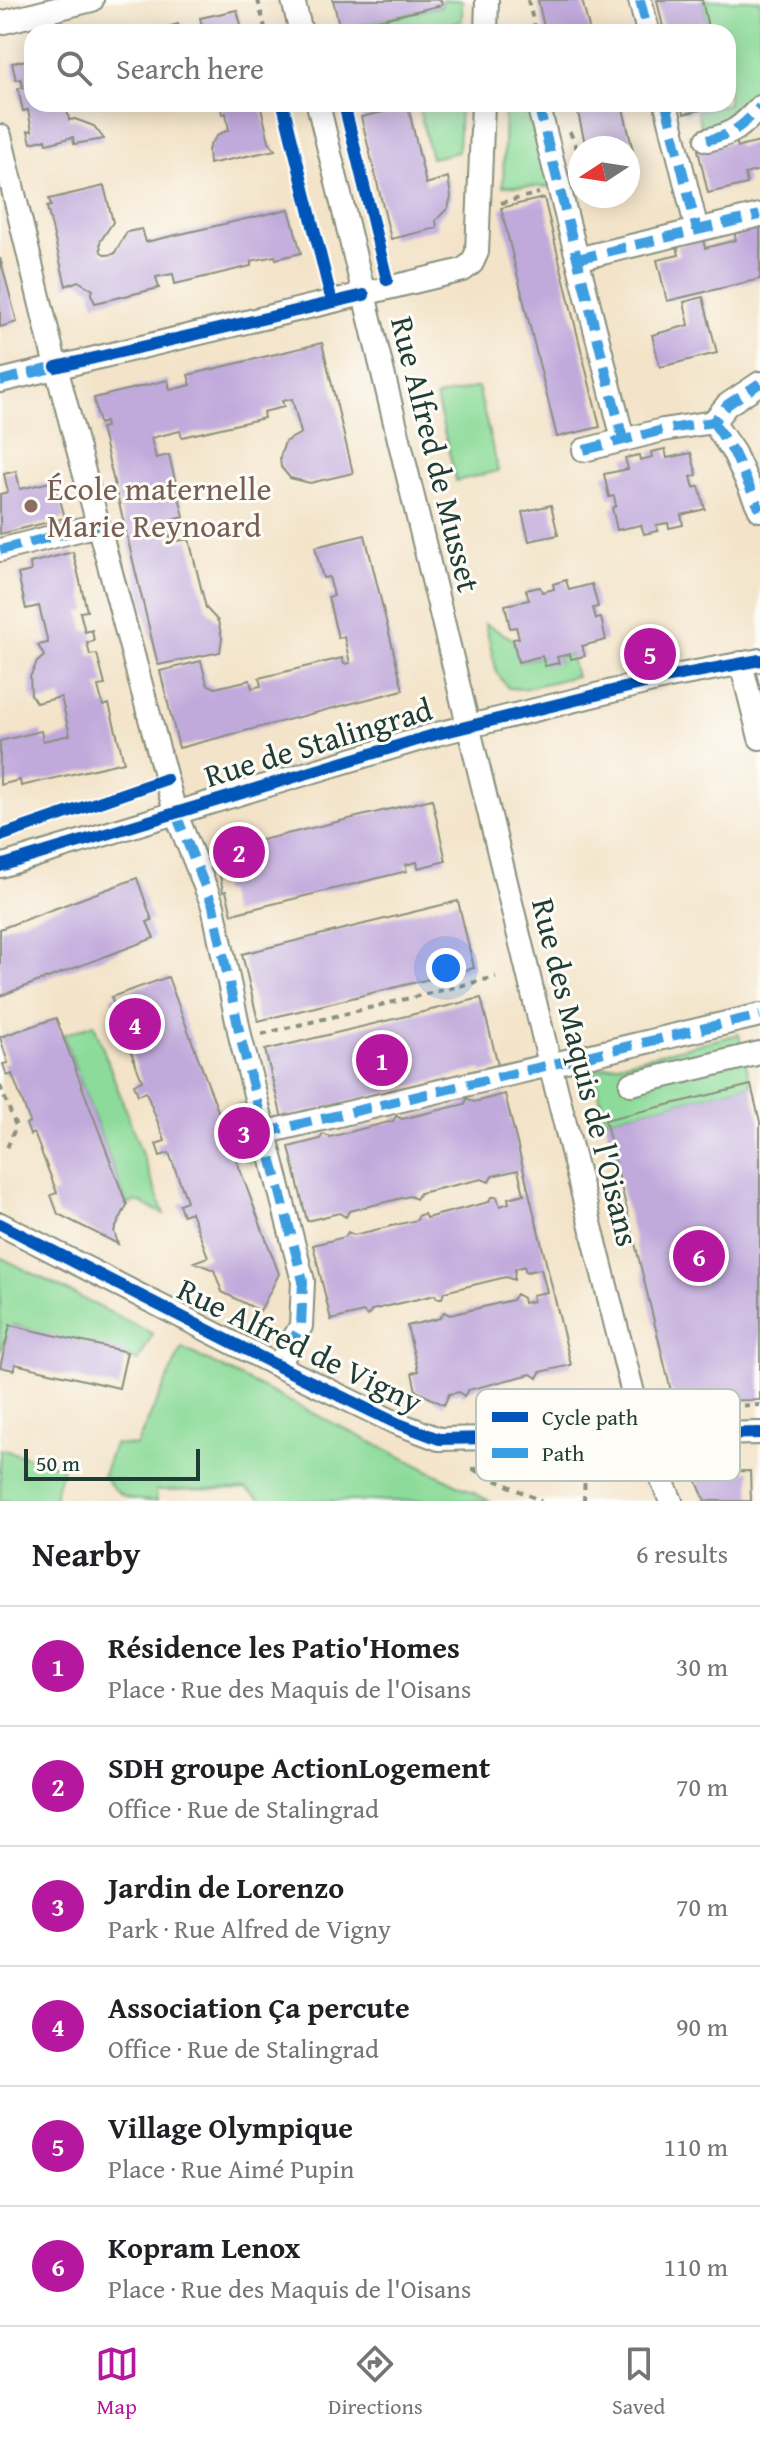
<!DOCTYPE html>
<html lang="en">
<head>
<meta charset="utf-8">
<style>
  :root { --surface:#fff; --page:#f6f6f6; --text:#202124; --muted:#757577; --line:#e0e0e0; --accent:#b5179e }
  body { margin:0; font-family:"Gentium Book Plus",serif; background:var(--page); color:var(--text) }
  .compass { position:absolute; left:568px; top:136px; width:72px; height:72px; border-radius:50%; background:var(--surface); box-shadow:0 4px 20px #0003; rotate:258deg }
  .scale { position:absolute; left:24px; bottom:20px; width:176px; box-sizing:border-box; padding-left:8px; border:4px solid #1f3d34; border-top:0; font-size:22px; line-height:28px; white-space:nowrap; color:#1f3d34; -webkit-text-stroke:6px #fdfcf7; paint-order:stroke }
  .you { position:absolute; left:446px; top:968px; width:28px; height:28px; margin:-20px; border:6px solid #fff; border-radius:50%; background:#1a73e8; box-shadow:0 0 0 12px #1a73e833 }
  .badge { display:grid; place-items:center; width:52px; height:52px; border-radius:50%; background:var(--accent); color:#fff; font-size:26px; font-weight:700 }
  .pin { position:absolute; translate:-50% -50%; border:4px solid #fff; box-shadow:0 2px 8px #0006 }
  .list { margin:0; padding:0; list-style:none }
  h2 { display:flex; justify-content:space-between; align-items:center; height:104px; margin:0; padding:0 32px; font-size:34px }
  h2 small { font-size:26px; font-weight:400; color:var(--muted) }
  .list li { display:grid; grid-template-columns:52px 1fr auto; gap:24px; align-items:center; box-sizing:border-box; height:120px; padding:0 32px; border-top:2px solid var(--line) }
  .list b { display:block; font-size:30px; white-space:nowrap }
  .list p { margin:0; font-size:26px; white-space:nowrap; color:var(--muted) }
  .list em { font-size:26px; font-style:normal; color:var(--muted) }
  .icon { flex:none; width:44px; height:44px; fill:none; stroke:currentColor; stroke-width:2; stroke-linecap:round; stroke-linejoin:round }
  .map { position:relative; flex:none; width:760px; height:1501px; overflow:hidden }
  .search { position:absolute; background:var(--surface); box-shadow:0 4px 20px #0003; left:24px; right:24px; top:24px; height:88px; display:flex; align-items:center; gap:20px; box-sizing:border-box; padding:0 28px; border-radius:24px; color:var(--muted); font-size:30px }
  .sheet { height:824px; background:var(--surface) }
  nav { display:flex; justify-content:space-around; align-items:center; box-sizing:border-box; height:112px; border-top:2px solid var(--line); background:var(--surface); font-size:22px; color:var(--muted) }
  nav a { display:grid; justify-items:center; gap:4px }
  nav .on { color:var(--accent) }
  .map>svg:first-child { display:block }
</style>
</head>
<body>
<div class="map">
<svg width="760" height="1501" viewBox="0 0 760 1501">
  <rect width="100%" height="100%" fill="#fdfcf7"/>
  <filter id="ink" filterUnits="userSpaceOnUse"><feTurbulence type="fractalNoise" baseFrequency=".0125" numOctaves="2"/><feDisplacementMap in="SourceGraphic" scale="16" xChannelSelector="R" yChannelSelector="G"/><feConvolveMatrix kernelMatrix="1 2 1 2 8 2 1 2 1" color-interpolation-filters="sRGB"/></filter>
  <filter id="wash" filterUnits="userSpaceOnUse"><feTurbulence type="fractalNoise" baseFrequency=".006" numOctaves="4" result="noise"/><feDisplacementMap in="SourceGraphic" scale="32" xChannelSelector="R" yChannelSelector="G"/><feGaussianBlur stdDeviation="1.8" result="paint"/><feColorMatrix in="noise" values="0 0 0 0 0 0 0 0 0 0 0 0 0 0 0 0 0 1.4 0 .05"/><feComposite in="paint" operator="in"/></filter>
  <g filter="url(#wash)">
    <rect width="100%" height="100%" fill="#f3e3c8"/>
    <path fill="#8ddb9a" stroke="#568c67" stroke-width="2" d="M441,0H462V21L417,32H341L340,29L442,6Z
      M702,0H760V102L704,137L697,111L728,104V32H709Z
      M418,104H460L458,152L431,158Z
      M505,104H534L555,187L503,186Z
      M478,387L498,471L456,481L436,397Z
      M485,624L513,639L519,662L542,656L559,662L557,657L570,654L576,676L523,689L508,688L497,673Z
      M94,1024L164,1214L137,1201L127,1205L63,1035Z
      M739,1034L751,1085L605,1120L594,1070Z
      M245,1103L259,1154L251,1163C230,1152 236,1125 237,1105Z
      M0,1257L153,1334L138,1361L13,1325L0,1352Z
      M182,1348L490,1501H263L246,1489L156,1490L157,1501C131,1501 117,1498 103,1475L114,1444L136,1446Z
      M0,1449L63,1467L53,1501H0Z"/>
    <g id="blocks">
      <path fill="#c0a9db" d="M333,0H441L442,5L340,29Z
        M538,0H582L590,32H545Z
        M657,0H702L709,32H664Z
        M237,10L243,32H150L178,24L180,30L202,25L200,18Z
        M32,59V104H66L69,120L75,119L94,126L104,139L74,144L73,137L47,144L46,139L31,143L28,131H32L28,110L23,111L18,89L23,87L21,79L16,80L12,63Z
        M220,104H260L269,141L275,150L209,164L208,150L211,143L219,134L229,130L226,113L222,114Z
        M576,104H622L637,168L628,170V148H586Z
        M682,104H721V105L684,114Z
        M408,106L426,184L448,177L451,197L448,208L436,220L437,228L391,239L361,117Z
        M736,141L738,147L760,142V170L745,174L747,184L708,193L698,150Z
        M104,186L113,222L100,242L101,252L106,255L114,254L127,232L142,229L146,242L289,209L301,253L276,259L275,256L251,261V266L175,284L173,274L156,277L159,288L95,303L91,294L93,290L78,281L66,286L47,207L51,206L49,199Z
        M544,198L600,427L557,437L501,208Z
        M760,225V279L667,301L657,260L679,255L677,246L703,239L705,248L736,240L734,231Z
        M0,258L17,322L0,327Z
        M703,297L717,353L660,367L652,335L689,325L684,302Z
        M322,343L353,473L310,483L290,478L281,467L280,457L285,442L301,433L292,399L282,401L284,407L263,412L264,418L182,437L180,431L151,438L156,458L169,455L184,517L166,522L171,542L189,539L206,608L218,621L222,638L220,652L158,665L101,428L106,427L105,422L99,424L94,398L168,380L170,390L191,385L188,375Z
        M665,449L667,458L691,453L697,475L691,477L694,488L699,486L705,509L681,515L683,525L669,528L668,523L656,525L658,531L644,534L641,525L617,530L612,508L616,506L614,496L609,497L604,474L628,469L625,458L639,455L640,460L652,457L651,452Z
        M16,471L20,489L55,481L65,518L0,534V494L8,492L4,474Z
        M551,505L558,535L529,541L522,512Z
        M365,535L403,690L179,748L160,671L201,661L207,684L215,688L250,680L252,688L261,686L259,678L342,658L344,664L350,663L344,637L338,638L328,597L334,596L329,577L323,578L315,547Z
        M73,552L87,611L80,612L85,632L92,630L94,641L87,643L90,655L97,654L105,685L98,686L103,706L109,704L124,762L21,786L20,780L0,785V741L41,731L43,741L70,735L61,697L36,703L31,695L30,677L37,662L44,656L38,645L48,643L39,606L26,609L18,574L31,571L30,563Z
        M566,580L569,590L592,584L598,607L593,608L596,619L601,618L606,640L582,646L585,656L571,659L570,654L557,657L559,663L545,666L542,656L518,662L513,639L519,638L516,627L510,628L505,605L529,600L526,590L540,587L542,592L554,589L553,584Z
        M432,799L446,861L418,868L417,862L405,865L407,871L232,914L226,891L223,892L216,851Z
        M137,878L152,920L147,922L154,938L0,996V929Z
        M458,901L474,968L258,1021L242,954Z
        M168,977L279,1274L260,1311L222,1292L214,1270L194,1262L208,1257L191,1212L183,1215L179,1204L187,1201L169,1153L160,1156L156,1144L165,1141L146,1092L138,1095L134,1084L142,1081L124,1033L116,1036L112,1025L120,1022L111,997Z
        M481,998L499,1069L482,1073L481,1069L282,1118L265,1050Z
        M56,1018L127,1205L114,1231L118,1244L58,1214L51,1195L57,1193L34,1133L30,1135L26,1124L30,1122L12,1074L7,1076L3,1064L8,1063L0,1037Z
        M751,1085L760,1122V1400L685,1401L671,1391L605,1120Z
        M505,1094L571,1365L540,1372L537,1378L531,1374L468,1390L464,1396L459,1392L449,1394L444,1405L416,1391L412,1373L418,1371L407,1326L440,1318L444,1312L450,1315L512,1300L516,1294L523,1298L524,1303L533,1301L532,1295L547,1292L541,1269L526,1272L524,1266L515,1269L514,1280L506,1277L444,1292L442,1298H437L435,1295L372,1310L368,1316L363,1312L331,1320L313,1245L345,1237L348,1232L354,1235L417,1220L419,1215L424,1214L426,1218L489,1202L491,1197H497L500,1206L509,1203L508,1198L524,1194L518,1170L492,1176L489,1182L482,1179L420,1193L416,1199L410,1196L349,1211L346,1217L339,1213L307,1221L289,1147L320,1139L323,1134L330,1137L393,1121L396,1116L402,1119L465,1104L467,1098L474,1102Z
        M10,1325L127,1352L119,1388L15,1364L14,1370L0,1367Z
        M750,1471L751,1501H705L693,1472Z"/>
    </g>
  </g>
  <g filter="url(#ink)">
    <use href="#blocks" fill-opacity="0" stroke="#89907e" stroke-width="2"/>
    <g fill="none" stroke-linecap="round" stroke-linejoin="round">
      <defs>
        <path id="minor" d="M293,0L301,32
          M640,0L648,32
          M0,23L92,0
          M486,32L487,0
          M318,104L550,1064L635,1401L655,1465L671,1501
          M538,104L623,439
          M666,104L697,230
          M0,136L56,367L175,812L213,906L241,1040L303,1281L301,1326L278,1366
          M707,140C734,134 741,127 760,107
          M577,259L760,215
          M0,381L463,270L472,263L477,252L483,104
          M713,422L734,453L760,510
          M584,450L663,430L713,422L727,405L760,383
          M0,550L98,525
          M741,663L760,738
          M0,866L437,734L669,677L760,660
          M631,1084L760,1053
          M263,1133L760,1015
          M0,1224L278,1366L394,1422L439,1439L760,1433"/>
      </defs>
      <use href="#minor" stroke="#89907e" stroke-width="26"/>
      <path stroke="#89907e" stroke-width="4" stroke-dasharray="6 6" stroke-linecap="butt" d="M258,0L266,32
        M528,0L536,32
        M283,104L326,280
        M349,127L383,266
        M570,132L578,151
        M501,203L539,193
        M262,1034L496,977
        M0,1086L16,1126L7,1148
        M656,1398L666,1400L671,1412
        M671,1408L760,1405
        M598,1415L601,1407L615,1403
        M603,1459L604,1469
        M472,1469L585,1470L630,1467L632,1470
        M474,1470L541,1501
        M584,1501L585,1470"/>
      <use href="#minor" stroke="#fff" stroke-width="22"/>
      <path stroke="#3c9ee2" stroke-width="10" stroke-dasharray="20 10" stroke-linecap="butt" d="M640,0L648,32
        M538,104L623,439
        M666,104L697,230
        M707,140C734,134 741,127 760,107
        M577,259L760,215
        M0,381L56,367
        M713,422L734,453L760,510
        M584,450L663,430L713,422L727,405L760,383
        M0,550L98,525
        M175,812L213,906L241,1040L303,1281L301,1326L278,1366
        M263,1133L760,1015"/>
      <defs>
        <path id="cycleway" d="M283,104L330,294
          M344,104L387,280
          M56,367L364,295
          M0,836L166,779
          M0,866L437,734L669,677L760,660
          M0,1224L278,1366L394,1422L439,1439L760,1433"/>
      </defs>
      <use href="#cycleway" stroke="#fdfcf7" stroke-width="17"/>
      <use href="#cycleway" stroke="#0057b8" stroke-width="12"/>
    </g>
  </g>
  <circle fill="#8d6e63" stroke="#fdfcf7" stroke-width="3" cx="31" cy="506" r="8"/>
  <g text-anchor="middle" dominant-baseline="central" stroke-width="6" stroke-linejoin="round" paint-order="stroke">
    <g font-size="32" fill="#1f3d34" stroke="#fdfcf7">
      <text transform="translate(436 454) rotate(76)">Rue Alfred de Musset</text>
      <text transform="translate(318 742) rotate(-17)">Rue de Stalingrad</text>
      <text transform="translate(586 1072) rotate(76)">Rue des Maquis de l'Oisans</text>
      <text transform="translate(300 1345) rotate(26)">Rue Alfred de Vigny</text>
    </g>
    <g font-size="32" fill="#785e54" stroke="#fdfcf7" text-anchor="start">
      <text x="47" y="488">École maternelle<tspan x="47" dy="37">Marie Reynoard</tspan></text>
    </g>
  </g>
  <rect x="476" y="1389" width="264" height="92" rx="12" fill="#fdfcf7" stroke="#bac3bc" stroke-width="2"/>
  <rect x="492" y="1412" width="36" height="10" fill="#0057b8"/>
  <rect x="492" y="1448" width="36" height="10" fill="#3c9ee2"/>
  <g font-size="22" fill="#1f3d34">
    <text x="542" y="1425">Cycle path</text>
    <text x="542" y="1461">Path</text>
  </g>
</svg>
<svg class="compass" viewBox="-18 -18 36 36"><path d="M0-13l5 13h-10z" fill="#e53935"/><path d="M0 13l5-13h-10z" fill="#757577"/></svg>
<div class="scale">50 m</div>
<div class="you"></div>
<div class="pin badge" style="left:382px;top:1060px">1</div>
<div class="pin badge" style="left:239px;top:852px">2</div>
<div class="pin badge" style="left:244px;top:1133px">3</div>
<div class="pin badge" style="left:135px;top:1024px">4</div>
<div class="pin badge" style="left:650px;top:654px">5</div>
<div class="pin badge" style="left:699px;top:1256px">6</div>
<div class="search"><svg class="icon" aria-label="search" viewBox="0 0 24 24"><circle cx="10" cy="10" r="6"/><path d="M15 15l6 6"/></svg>Search here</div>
</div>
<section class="sheet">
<h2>Nearby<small>6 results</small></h2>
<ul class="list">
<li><span class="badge">1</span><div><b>Résidence les Patio'Homes</b><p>Place · Rue des Maquis de l'Oisans</p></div><em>30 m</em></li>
<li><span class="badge">2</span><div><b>SDH groupe ActionLogement</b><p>Office · Rue de Stalingrad</p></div><em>70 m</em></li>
<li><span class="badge">3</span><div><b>Jardin de Lorenzo</b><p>Park · Rue Alfred de Vigny</p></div><em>70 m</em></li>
<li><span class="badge">4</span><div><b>Association Ça percute</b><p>Office · Rue de Stalingrad</p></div><em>90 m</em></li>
<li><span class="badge">5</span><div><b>Village Olympique</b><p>Place · Rue Aimé Pupin</p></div><em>110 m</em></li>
<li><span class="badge">6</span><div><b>Kopram Lenox</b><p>Place · Rue des Maquis de l'Oisans</p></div><em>110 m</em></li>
</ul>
</section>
<nav>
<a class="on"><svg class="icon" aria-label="map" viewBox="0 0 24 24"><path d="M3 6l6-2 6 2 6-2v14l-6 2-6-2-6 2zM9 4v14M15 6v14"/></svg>Map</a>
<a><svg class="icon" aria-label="directions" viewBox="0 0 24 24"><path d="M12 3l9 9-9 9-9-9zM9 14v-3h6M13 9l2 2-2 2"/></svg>Directions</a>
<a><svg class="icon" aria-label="saved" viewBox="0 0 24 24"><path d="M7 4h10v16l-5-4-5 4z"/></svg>Saved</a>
</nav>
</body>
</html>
